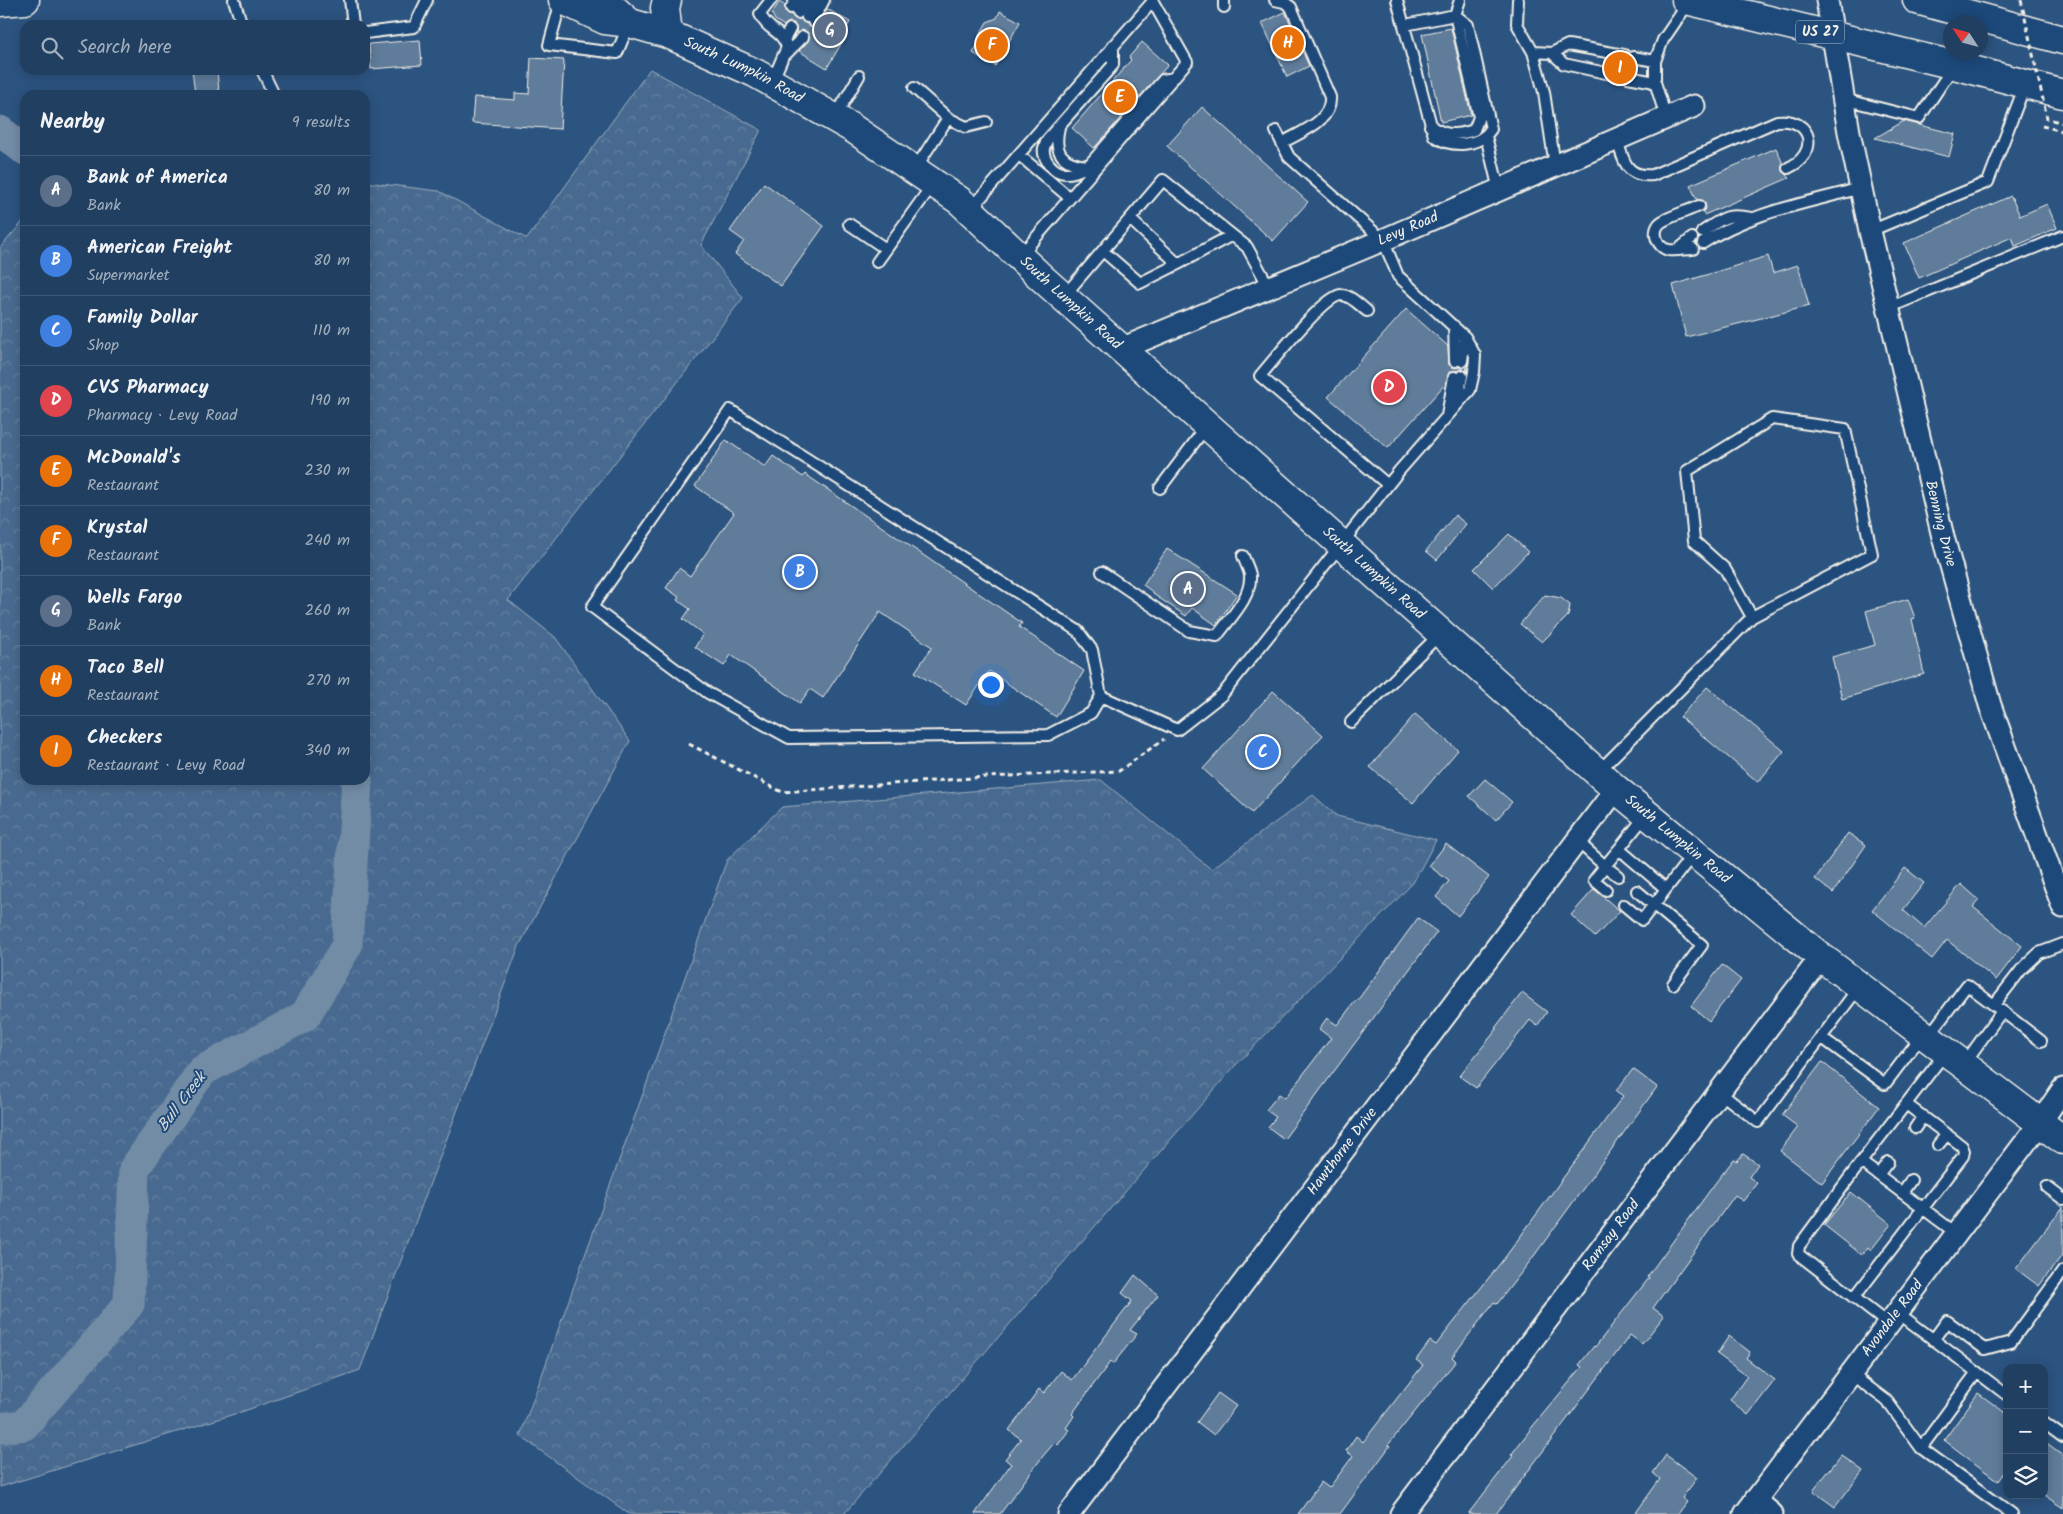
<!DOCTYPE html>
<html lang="en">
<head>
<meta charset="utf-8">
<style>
  :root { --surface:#213f61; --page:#2d4a6a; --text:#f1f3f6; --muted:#a2afbd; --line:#3e5876; --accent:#bca0f2 }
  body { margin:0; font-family:Kalam,sans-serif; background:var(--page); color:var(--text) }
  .controls { position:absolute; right:15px; bottom:15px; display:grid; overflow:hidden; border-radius:10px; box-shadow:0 2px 12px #0003 }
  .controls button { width:45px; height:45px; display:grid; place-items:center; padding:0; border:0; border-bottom:1px solid var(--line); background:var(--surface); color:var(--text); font:25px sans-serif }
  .compass { position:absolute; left:1943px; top:15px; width:45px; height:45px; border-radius:50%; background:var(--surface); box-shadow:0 2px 12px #0003; rotate:306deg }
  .you { position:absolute; left:990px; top:684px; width:18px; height:18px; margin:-12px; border:4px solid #fff; border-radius:50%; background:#1a73e8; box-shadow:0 0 0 8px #1a73e833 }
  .badge { display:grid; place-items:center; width:32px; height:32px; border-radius:50%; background:var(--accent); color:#fff; font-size:16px; font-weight:700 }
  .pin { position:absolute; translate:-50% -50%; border:2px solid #fff; box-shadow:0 1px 5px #0006 }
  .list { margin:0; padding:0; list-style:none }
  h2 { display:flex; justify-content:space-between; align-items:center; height:65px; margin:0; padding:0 20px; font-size:21px }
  h2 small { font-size:16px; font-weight:400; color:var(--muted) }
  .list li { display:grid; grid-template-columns:32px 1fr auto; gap:15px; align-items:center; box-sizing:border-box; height:70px; padding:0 20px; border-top:1px solid var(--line) }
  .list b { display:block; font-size:19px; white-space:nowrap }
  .list p { margin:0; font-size:16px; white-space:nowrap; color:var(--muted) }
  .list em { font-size:16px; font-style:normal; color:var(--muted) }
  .icon { flex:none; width:28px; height:28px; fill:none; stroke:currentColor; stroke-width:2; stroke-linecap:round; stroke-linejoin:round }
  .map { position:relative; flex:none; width:2063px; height:1514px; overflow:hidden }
  .search { position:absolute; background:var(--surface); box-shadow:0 2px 12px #0003; left:20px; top:20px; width:350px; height:55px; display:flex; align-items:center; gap:12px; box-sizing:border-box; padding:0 18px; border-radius:15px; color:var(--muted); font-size:19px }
  .panel { position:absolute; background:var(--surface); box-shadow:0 2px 12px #0003; left:20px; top:90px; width:350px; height:695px; border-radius:15px }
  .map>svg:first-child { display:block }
</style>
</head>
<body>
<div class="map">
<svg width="2063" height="1514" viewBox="0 0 2063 1514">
  <defs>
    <pattern id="forest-crowns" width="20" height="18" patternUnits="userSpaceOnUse" patternTransform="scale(1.25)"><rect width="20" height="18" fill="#496b90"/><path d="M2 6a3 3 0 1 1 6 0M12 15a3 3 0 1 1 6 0" fill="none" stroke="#6481a0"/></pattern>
  </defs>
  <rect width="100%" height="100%" fill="#2c5481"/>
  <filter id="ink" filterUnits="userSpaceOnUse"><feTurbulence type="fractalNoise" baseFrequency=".02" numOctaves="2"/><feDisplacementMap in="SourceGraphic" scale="10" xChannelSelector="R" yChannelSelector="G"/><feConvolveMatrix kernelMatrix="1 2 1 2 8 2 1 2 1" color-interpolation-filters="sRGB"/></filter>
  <g filter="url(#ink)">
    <path fill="url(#forest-crowns)" stroke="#9eaebc" d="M650,69L761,130L701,245L743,298L508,600L555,637L630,741L519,946L360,1370L244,1411L0,1487V248L25,219V780H365V182L439,191L527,239Z
      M1101,780L1211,869L1313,795L1337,816L1436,840L1413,883L1234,1067L844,1514H629L520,1436L727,860L782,807Z"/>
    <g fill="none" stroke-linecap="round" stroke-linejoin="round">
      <path stroke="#738ca6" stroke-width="31" d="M0,131L25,150
        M0,1428L24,1425L129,1304L134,1169L202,1071L305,1016L347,945L357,780"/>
    </g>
    <path fill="#5e7b9a" stroke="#f4f1e8" d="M779,2L785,5V11L787,14L792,15L795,19H801L810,27H816L819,25L827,9L850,22L841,37L844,39L827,68L799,51L809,39L807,32L802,30L797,33L794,23L789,22L784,26L775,20L772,14Z
      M1000,11L1020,22L995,66L973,53L982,37L979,36L987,22L997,18Z
      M1285,12L1309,66L1287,77L1262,23Z
      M1451,28L1471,115L1441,122L1422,34Z
      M420,40L422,65L371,69L369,44Z
      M1142,42L1168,65L1094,148L1072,128L1131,60L1129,57Z
      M531,58L564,60L560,129L472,123L474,97L515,100V93L529,94Z
      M192,70H217L219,92L195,94Z
      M1202,107L1308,202L1273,241L1167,146Z
      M1904,121L1955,134L1949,157L1875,138Z
      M1776,148L1783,164L1782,171L1789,178L1704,215L1702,212L1706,207L1705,204L1703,200H1697L1690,185Z
      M764,183L824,226L781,286L735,254L744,241L730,231Z
      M2011,196L2020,216L2047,204L2057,228L2015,246L2012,237L1919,278L1904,243Z
      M1768,256L1773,273L1798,265L1809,306L1686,337L1673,285Z
      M1406,309L1448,346L1449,365L1455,368L1466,366L1467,371L1463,369L1449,372L1446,383L1388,448L1328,397Z
      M726,440L765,467L773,456L803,477L805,474L1022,623L1019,627L1084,671L1056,717L989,671L966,705L915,672L932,647L880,612L823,698L810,689L800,703L731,655L724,666L695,647L703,634L683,619L690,609L677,600L679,597L666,588L679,568L690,576L734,513L695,486Z
      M1455,515L1466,524L1437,560L1426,551Z
      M1509,534L1528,552L1493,588L1474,569Z
      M1167,549L1237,594L1216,625L1192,608L1186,616L1153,594L1154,593L1143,585Z
      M1545,595L1561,598L1570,605L1568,616L1542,642L1520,624Z
      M1908,599L1915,618L1912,619L1924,674L1842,699L1832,657L1875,645L1866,611Z
      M1707,687L1784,751L1758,782L1680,717Z
      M1273,691L1323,735L1252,813L1203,769Z
      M1415,714L1458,750L1413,803L1370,767Z
      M1485,779L1512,802L1496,820L1469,796Z
      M1848,833L1866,845L1833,893L1815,879Z
      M1446,844L1489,877L1458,916L1436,897L1449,881L1429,866Z
      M1905,868L1924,883L1903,910L1924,928L1961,884L1979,900L1973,907L2022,946L1996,980L1947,940L1932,959L1872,910Z
      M1594,889L1620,911L1595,937L1571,915Z
      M1418,918L1437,932L1284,1139L1268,1127L1276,1117L1266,1110L1279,1094L1285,1098L1331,1038L1319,1029L1327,1018L1337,1025L1356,1000L1357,1001Z
      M1722,965L1741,980L1709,1021L1691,1006Z
      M1522,993L1547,1012L1537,1026L1530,1020L1476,1088L1459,1076L1497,1029L1495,1028Z
      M1822,1062L1879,1107L1822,1183L1780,1151L1798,1127L1782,1115Z
      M1633,1069L1657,1087L1531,1260L1497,1304L1494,1302L1452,1357L1456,1361L1388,1445L1390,1446L1340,1514H1298L1321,1482L1329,1488L1353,1456L1346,1451L1356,1436L1363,1442L1423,1365L1416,1360L1430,1341L1436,1345L1506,1256L1623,1096L1616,1091Z
      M1743,1154L1758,1164L1749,1177L1757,1183L1743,1201L1735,1195L1653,1308L1664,1316L1642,1344L1630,1335L1496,1514H1468L1513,1456L1511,1455L1533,1426L1582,1367L1579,1365L1594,1346L1595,1347L1649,1278L1647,1277L1716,1182L1734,1159L1737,1161Z
      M1851,1192L1891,1224L1871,1250L1868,1247L1862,1255L1824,1225Z
      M2063,1207V1254L2039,1286L2016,1269Z
      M1135,1275L1158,1295L1130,1330L1137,1334L1113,1364L1110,1362L1072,1414L1074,1416L1066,1428L1069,1430L1058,1445L1055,1442L1043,1456L1000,1514H975L1011,1464L1005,1459L1021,1439L1009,1430L1039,1389L1044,1393L1061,1371L1072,1380L1132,1301L1122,1293Z
      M1729,1336L1750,1352L1746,1358L1775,1380L1748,1415L1730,1400L1747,1376L1717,1354Z
      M1218,1393L1236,1406L1214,1435L1197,1422Z
      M1978,1393L2007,1414V1468L1998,1481L1944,1440Z
      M2044,1441L2063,1455V1508L2044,1495Z
      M1666,1455L1697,1478L1682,1498L1687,1502L1678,1514H1635L1660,1479L1653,1473Z
      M1841,1455L1863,1471L1835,1507L1813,1491Z"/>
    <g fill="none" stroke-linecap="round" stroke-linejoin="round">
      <defs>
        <path id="service" d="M234,0L242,25
          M350,0L353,25
          M771,0L760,14C767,31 782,30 787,47L772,82
          M1275,0L1284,2L1291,7L1330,97C1332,122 1300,132 1282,143
          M1397,0L1434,136C1451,148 1479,147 1491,129L1468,25L1455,15L1405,25
          M1518,0L1517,24L1533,52L1552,53L1564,64L1620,76
          M559,1V8L549,45L617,53L629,24
          M1224,7V0
          M791,8L796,0
          M798,13L806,0
          M807,17L815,0
          M813,21L824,0
          M365,33L414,27L427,0
          M785,38L790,29
          M1113,45V65L1049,137C1047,140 1045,144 1044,148C1042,159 1054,173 1065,173C1074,174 1081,169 1088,166L1163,80L1174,78
          M1533,52L1544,92L1555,166
          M1552,53L1568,45L1624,55
          M786,54L803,37
          M1633,57L1655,61L1663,40L1689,2
          M262,70L274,95
          M1628,77L1655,82L1666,118
          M1655,82V61
          M914,88L948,118L966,127L986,122
          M1843,99L1919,118L1953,67
          M835,117L859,76
          M1430,126C1447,136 1455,136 1474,130L1479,117L1455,15L1460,0
          M1059,127C1053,152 1062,164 1088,166
          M1486,136L1499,190
          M1617,139C1623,160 1626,178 1653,175L1777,121C1813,117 1820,154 1788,168
          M1019,155L1070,198
          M915,169L948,118
          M971,209L1153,1
          M1130,219L1178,264L1232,235
          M849,224L886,249
          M1870,231L1988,182L2025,85
          M1702,232C1723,218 1726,213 1752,218
          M1703,243C1750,212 1808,203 1861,188
          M1679,249L1692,238
          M1693,249C1686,249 1676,251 1669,250C1656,248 1650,228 1663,221C1674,215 1688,211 1699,206
          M1103,251L1140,283L1178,264
          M1020,256L1187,62L1152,0
          M877,262L933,184
          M1064,296L1163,180L1247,247L1269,287
          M1888,308L2063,236
          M1367,311C1360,306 1351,295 1341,295C1324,296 1274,360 1260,376L1388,485
          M1454,326L1455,361
          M1462,361L1465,337
          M1457,403L1462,376
          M730,410L1078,631L1092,650L1101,696L1091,713L1048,735L789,738L708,693L592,607Z
          M1447,416L1454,377
          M1160,488L1206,427
          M1102,572L1189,631L1217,636C1229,619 1252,597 1250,575C1249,569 1245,562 1243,556
          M1101,696L1177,730L1222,695L1399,471L1470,390L1474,372L1475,355L1465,337L1398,276L1383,240L1289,157L1276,131
          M1351,722L1440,634
          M1598,772L1752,617L1872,554L1845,429L1772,419L1687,471L1694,541L1725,569L1752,617
          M1646,815L1619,849L1666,889L1694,853
          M1577,841L1605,866L1619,849
          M1606,890L1594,880L1605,866L1618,876
          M1637,891L1702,945L1673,984
          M1624,905L1642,920L1666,889
          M1994,1005L2021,970L2039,953L2063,944
          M1821,1037L1885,1084L1923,1034
          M1928,1037L1967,985L2002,1011
          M1964,1064L2002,1011L2041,1041
          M1719,1092L1758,1122L1859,987
          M1915,1128L1923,1116
          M1938,1145L1947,1134
          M1861,1162L1946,1052
          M1878,1175L1888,1162
          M2047,1187L2063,1199
          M1902,1193L1911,1180
          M1854,1298L1963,1156L1964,1151L1962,1146L1906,1104
          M1897,1312L2007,1395
          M1888,1324L1798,1254L1799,1246L1861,1162L1957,1234
          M1933,1340L1947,1321L1985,1349L2011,1342L2063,1271
          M1851,1374L1887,1401L1921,1448L2012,1514
          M2044,1423L2063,1437
          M1921,1448L1977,1372"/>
        <g id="minor">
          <path id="s1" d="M1827,0L1849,132L1870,231L1943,537L1990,705L2063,907"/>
          <path id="s2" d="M1121,349L1383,240L1694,106"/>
          <path d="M1755,1500L1772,1514"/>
          <path id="s3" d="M1069,1514L1616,789"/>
          <path id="s4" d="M1401,1514L1821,957"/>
          <path id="s5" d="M1745,1514L2040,1123L2063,1089"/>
        </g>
        <g id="secondary">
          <path id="s6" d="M604,0L630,23L668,34L755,73L852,128L960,201L1043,279L1616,789L1821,957L2063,1140"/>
        </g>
        <path id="trunk" d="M563,0L605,20L630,23
          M667,0L665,8L668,34
          M1686,0L1954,65L2063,94
          M1917,0L2063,40
          M0,2L25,0"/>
      </defs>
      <use href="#service" stroke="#f4f1e8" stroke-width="14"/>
      <use href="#minor" stroke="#f4f1e8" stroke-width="25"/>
      <use href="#secondary" stroke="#f4f1e8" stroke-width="31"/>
      <use href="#trunk" stroke="#f4f1e8" stroke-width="31"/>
      <path stroke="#f4f1e8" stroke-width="3" stroke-dasharray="5 4" stroke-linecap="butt" d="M2052,120L2063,123
        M2042,126L2063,131
        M689,744L782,792L987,777L1119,771L1164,739"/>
      <use href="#service" stroke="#1f4a7a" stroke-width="10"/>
      <use href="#minor" stroke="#1f4a7a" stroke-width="21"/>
      <use href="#secondary" stroke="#1f4a7a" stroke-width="28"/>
      <use href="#trunk" stroke="#1f4a7a" stroke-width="28"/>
      <path stroke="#f4f1e8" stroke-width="3" stroke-dasharray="5 4" stroke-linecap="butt" d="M2021,0L2047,118L2052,120"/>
    </g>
  </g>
  <g text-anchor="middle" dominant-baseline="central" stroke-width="4" stroke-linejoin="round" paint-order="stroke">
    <rect fill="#1f4a7a" stroke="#b4bfc7" stroke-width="1" x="1796" y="20.5" width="48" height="23" rx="4"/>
    <g font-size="14" font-weight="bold" fill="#f4f1e8">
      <text x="1820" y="32">US 27</text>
    </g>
    <g font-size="15" fill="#f4f1e8" stroke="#1f4a7a">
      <text stroke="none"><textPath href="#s6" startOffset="158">South Lumpkin Road</textPath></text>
      <text stroke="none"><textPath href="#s2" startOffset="311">Levy Road</textPath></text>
      <text stroke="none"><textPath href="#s6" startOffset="562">South Lumpkin Road</textPath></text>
      <text stroke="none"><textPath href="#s1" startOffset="536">Benning Drive</textPath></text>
      <text stroke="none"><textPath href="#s6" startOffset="968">South Lumpkin Road</textPath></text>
      <text stroke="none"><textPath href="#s6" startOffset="1372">South Lumpkin Road</textPath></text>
      <text stroke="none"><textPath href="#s3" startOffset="454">Hawthorne Drive</textPath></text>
      <text stroke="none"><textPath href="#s4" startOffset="349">Ramsay Road</textPath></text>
      <text stroke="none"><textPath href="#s5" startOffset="245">Avondale Road</textPath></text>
    </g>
    <g font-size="16" font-style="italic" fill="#dadddb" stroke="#1f4a7a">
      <text transform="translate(182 1102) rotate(-53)">Bull Creek</text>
    </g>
  </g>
</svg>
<div class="controls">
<button>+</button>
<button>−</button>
<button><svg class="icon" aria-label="layers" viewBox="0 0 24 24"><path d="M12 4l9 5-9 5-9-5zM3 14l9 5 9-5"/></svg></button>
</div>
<svg class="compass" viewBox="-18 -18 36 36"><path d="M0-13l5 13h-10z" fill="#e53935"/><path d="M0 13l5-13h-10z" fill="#a2afbd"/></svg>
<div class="you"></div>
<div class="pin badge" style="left:1188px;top:589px;background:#5c6f8a">A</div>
<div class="pin badge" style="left:800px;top:572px;background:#3f7fe0">B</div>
<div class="pin badge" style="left:1263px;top:752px;background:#3f7fe0">C</div>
<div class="pin badge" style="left:1389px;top:387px;background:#e0444e">D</div>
<div class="pin badge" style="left:1120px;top:97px;background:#e8710a">E</div>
<div class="pin badge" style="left:992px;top:45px;background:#e8710a">F</div>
<div class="pin badge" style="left:830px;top:30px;background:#5c6f8a">G</div>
<div class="pin badge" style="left:1288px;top:43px;background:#e8710a">H</div>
<div class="pin badge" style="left:1620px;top:68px;background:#e8710a">I</div>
<div class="search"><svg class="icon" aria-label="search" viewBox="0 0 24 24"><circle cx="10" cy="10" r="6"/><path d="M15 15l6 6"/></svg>Search here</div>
<section class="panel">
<h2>Nearby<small>9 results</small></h2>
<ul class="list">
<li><span class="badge" style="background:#5c6f8a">A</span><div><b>Bank of America</b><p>Bank</p></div><em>80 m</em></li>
<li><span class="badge" style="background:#3f7fe0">B</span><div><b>American Freight</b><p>Supermarket</p></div><em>80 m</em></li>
<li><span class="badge" style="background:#3f7fe0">C</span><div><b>Family Dollar</b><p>Shop</p></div><em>110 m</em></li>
<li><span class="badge" style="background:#e0444e">D</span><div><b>CVS Pharmacy</b><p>Pharmacy · Levy Road</p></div><em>190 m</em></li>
<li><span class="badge" style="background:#e8710a">E</span><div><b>McDonald's</b><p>Restaurant</p></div><em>230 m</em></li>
<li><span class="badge" style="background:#e8710a">F</span><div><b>Krystal</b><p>Restaurant</p></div><em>240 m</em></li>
<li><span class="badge" style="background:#5c6f8a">G</span><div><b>Wells Fargo</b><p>Bank</p></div><em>260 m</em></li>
<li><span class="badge" style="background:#e8710a">H</span><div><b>Taco Bell</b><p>Restaurant</p></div><em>270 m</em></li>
<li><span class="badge" style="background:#e8710a">I</span><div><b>Checkers</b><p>Restaurant · Levy Road</p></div><em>340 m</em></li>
</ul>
</section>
</div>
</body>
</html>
